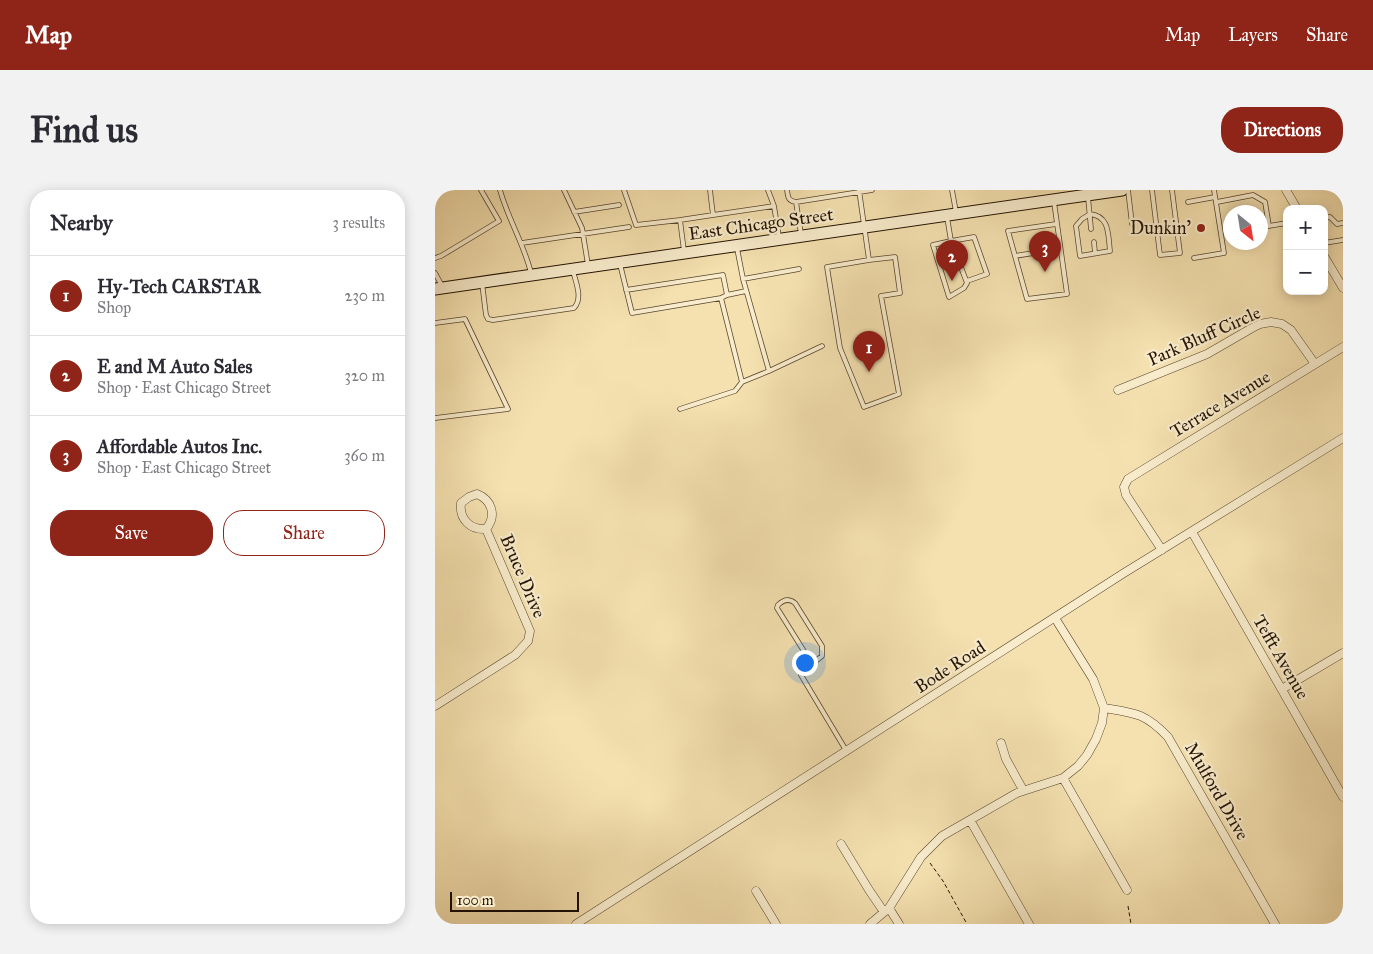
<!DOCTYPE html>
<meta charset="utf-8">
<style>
body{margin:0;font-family:"IM FELL Great Primer",serif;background:#f2f2f3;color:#2b2b33}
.controls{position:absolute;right:15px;top:15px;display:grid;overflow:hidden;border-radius:10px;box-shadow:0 2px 12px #0003}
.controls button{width:45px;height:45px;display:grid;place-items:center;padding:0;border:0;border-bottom:1px solid #e1e1e2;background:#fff;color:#2b2b33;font:25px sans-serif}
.compass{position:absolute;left:788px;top:15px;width:45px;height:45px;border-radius:50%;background:#fff;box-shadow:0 2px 12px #0003;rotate:150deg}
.scale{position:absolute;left:15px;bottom:12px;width:129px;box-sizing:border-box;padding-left:5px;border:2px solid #241303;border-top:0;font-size:14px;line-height:18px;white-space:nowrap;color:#241303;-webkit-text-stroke:4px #f8eccc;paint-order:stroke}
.you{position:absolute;left:369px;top:472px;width:18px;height:18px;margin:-12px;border:4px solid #fff;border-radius:50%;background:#1a73e8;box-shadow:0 0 0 8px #1a73e833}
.badge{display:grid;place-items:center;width:32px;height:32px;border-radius:50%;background:#8f2418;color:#fff;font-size:16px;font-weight:700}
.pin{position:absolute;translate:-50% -41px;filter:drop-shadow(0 1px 2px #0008)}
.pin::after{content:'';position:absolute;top:26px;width:18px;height:15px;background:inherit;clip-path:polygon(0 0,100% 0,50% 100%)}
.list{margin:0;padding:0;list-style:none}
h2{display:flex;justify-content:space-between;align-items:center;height:65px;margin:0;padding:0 20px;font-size:21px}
h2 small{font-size:16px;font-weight:400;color:#7c7c81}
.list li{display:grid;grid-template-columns:32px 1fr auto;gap:15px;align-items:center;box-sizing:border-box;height:80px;padding:0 20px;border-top:1px solid #e1e1e2}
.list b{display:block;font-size:19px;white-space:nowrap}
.list p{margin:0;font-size:16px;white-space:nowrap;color:#7c7c81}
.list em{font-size:16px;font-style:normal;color:#7c7c81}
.actions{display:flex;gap:10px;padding:15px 20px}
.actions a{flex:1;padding:11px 0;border:1px solid #8f2418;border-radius:20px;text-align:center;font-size:18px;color:#8f2418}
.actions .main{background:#8f2418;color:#fff}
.map{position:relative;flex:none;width:908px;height:734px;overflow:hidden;border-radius:20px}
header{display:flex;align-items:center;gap:30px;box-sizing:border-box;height:70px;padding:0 25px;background:#8f2418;color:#fff}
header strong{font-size:24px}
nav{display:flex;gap:28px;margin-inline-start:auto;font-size:18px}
.intro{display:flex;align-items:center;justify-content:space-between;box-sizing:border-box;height:120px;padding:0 30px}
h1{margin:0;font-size:35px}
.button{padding:12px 22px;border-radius:20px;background:#8f2418;color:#fff;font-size:18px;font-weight:700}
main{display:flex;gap:30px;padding:0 30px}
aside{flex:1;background:#fff;border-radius:20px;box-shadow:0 2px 12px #0003}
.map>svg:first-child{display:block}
</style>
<header>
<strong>Map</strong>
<nav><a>Map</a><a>Layers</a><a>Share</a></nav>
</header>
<div class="intro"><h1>Find us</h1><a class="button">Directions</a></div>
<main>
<aside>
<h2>Nearby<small>3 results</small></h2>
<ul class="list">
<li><span class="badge">1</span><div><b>Hy-Tech CARSTAR</b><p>Shop</p></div><em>230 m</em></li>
<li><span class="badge">2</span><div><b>E and M Auto Sales</b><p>Shop · East Chicago Street</p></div><em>320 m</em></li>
<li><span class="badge">3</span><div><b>Affordable Autos Inc.</b><p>Shop · East Chicago Street</p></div><em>360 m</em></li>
</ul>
<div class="actions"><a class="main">Save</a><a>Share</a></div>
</aside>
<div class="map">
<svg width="908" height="734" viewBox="0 0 908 734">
<rect width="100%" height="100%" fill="#f5e1b0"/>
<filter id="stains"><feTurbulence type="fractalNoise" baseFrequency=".004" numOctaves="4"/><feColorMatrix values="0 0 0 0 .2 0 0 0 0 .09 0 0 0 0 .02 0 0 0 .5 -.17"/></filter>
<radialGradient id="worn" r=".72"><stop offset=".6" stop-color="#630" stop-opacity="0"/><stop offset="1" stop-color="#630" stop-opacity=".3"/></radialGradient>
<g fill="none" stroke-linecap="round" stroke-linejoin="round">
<defs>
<path id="lane" d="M65,0C73,29 89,54 96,83
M129,0L147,38L153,75
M189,0L201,35L245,30L249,61
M333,0L339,16
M352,0C353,7 353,11 361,12
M424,0L434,70L392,77L405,158L429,217L464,204L446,106L465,103L460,67L434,70
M517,0L521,22
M693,0L697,34
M717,0L725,65L745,63L737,0
M653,7L656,39
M619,12L632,104L592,109L573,41L621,34
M753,12L780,7
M782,12L818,5L830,12L834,36L852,33
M139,22L184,15
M655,24C675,26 673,45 675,61L645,66L641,36L647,29Z
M278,25L339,16L344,47
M512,27L516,51L498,55L514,107L529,98L532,93L516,51L539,47L552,84L532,91
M889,28L895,27L902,34L908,33
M245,30L278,25L275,0
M366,44L361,12L437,0
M659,52L660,63
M87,53L194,37
M889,53L908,50
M580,66L624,59
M0,68L6,66L64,31L46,0
M759,68L789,63L779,0
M185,74L197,123L286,108L292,105L288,85L191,100
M0,83L7,96
M308,89L364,79
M47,93L51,125L53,129L58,130L139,118C148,108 141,93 138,81
M292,105L311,101
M286,108L307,192L334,181L308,89L302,58
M0,133L30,129L73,219L0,228
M334,181L387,156
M245,219L300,201L307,192
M377,474L387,466V456L360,413C354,408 348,410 343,415L342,418L377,474L366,485L412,562"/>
<path id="street" d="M851,0L862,19
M889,66L908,98
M683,200L772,164L817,138L825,134L836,132L847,134L856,140L880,174
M42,304C57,310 62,326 51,339C35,340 24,329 26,313L34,307Z
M757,342L908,607
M727,360L691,305L689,297L693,289L908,157
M847,499L908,463
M0,516L80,465L93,451L95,441L51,339
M669,518C700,523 710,523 733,547L840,734
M566,553L571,569L588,600
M628,588L692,700
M535,630L594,734
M406,654L434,700L449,722
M321,701L341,734
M454,718L464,734
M141,734L689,383L908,248
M435,734L454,718L486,667L507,646L582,603L628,588L643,576L652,565L661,549L667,533L669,518L658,489L620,428"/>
<path id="secondary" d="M0,99L687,0"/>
</defs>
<use href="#lane" stroke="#58462e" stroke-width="5.5"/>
<use href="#street" stroke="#58462e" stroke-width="9"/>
<use href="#secondary" stroke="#241303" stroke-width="13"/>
<path stroke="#241303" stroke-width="1" stroke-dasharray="4 2.5" stroke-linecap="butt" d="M495,673L508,691L532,734
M693,716L696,734"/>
<use href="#lane" stroke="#f8eccc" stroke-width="4"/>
<use href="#street" stroke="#f8eccc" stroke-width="8"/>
<use href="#secondary" stroke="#f8eccc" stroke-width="11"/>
</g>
<circle fill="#8f2418" stroke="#f8eccc" stroke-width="2" cx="766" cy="38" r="5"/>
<g text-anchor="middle" stroke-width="4.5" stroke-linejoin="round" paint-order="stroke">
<g font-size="18" fill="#241303" stroke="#f8eccc">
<text transform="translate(326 34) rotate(-8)" y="6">East Chicago Street</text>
<text transform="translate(769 146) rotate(-24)" y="6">Park Bluff Circle</text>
<text transform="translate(785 214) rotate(-31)" y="6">Terrace Avenue</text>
<text transform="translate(88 386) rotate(67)" y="6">Bruce Drive</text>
<text transform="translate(846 467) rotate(60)" y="6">Tefft Avenue</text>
<text transform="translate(515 477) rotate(-33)" y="6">Bode Road</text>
<text transform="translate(782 601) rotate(60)" y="6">Mulford Drive</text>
</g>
<g font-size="18" fill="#241303" stroke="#f8eccc" text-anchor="end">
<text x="756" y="44">Dunkin'</text>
</g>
</g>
<rect width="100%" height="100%" filter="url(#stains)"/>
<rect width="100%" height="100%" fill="url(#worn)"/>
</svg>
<div class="controls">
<button>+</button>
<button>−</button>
</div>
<svg class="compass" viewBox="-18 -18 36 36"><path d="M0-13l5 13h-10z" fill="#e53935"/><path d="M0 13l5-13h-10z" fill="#7c7c81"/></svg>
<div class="scale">100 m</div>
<div class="you"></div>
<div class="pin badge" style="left:434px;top:182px">1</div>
<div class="pin badge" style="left:517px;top:91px">2</div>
<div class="pin badge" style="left:610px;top:82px">3</div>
</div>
</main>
